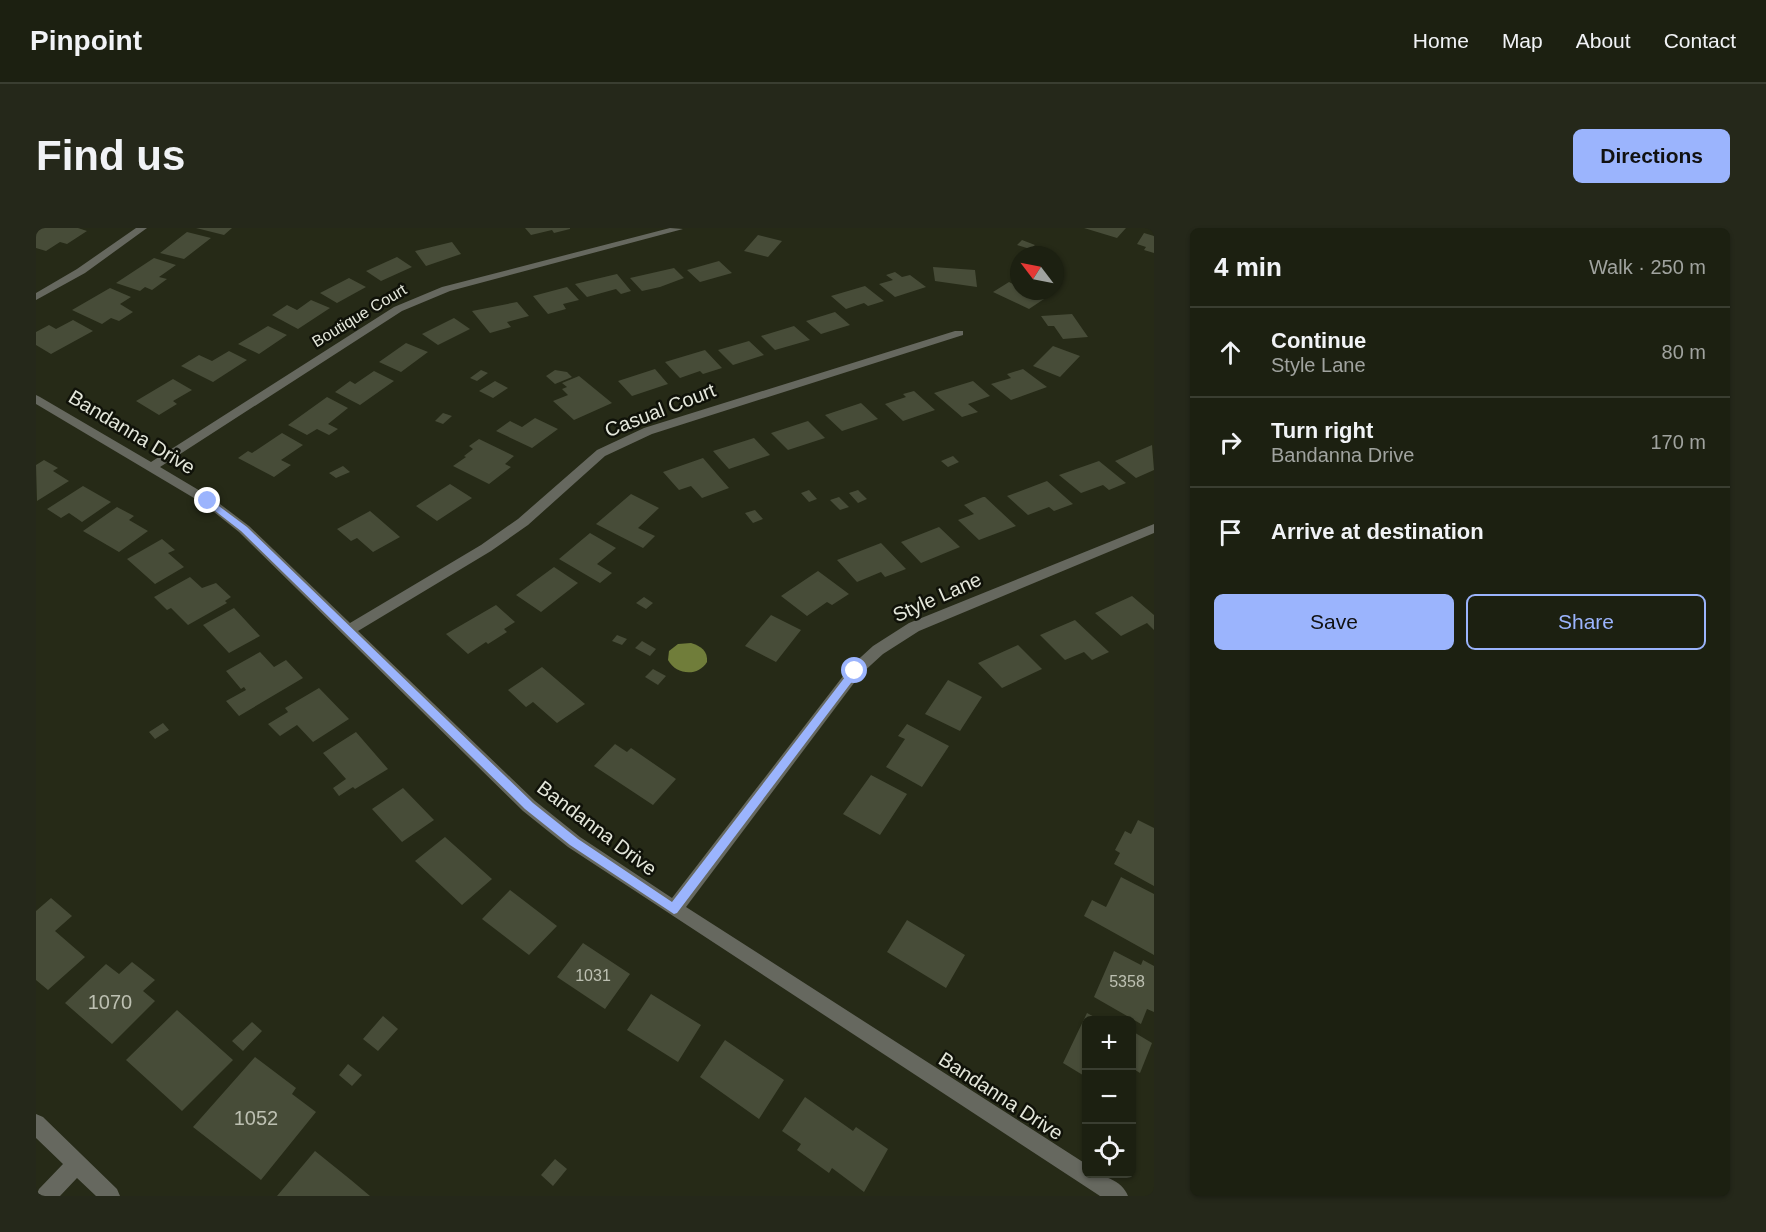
<!DOCTYPE html>
<meta charset="utf-8">
<style>
body{margin:0;font-family:Arial,sans-serif;background:#25281a;color:#f1f3f6}
.controls{position:absolute;right:18px;bottom:18px;display:grid;overflow:hidden;border-radius:9px;box-shadow:0 2px 4px #0004}
.controls button{width:54px;height:54px;display:grid;place-items:center;padding:0;border:0;border-bottom:2px solid #3a3e31;background:#1c2011;color:#f1f3f6;font:30px sans-serif}
.compass{position:absolute;left:974px;top:18px;width:54px;height:54px;border-radius:50%;background:#1c2011;box-shadow:0 2px 4px #0004;rotate:302deg}
.stop{position:absolute;width:18px;height:18px;margin:-14px;border:4px solid #9bb4fd;border-radius:50%;background:#fff}
.stop.end{background:#9bb4fd;border-color:#fff;box-shadow:0 2px 6px #0008}
.list{margin:0;padding:0;list-style:none}
h2{display:flex;justify-content:space-between;align-items:center;height:78px;margin:0;padding:0 24px;font-size:26px}
h2 small{font-size:20px;font-weight:400;color:#a0a39f}
.list li{display:grid;grid-template-columns:39px 1fr auto;gap:18px;align-items:center;box-sizing:border-box;height:90px;padding:0 24px;border-top:2px solid #3a3e31}
.list b{display:block;font-size:22px;white-space:nowrap}
.list p{margin:0;font-size:20px;white-space:nowrap;color:#a0a39f}
.list em{font-size:20px;font-style:normal;color:#a0a39f}
.actions{display:flex;gap:12px;padding:18px 24px}
.actions a{flex:1;padding:14px 0;border:2px solid #9bb4fd;border-radius:9px;text-align:center;font-size:21px;color:#9bb4fd}
.actions .main{background:#9bb4fd;color:#111}
.icon{flex:none;width:33px;height:33px;fill:none;stroke:currentColor;stroke-width:2;stroke-linecap:round;stroke-linejoin:round}
.map{position:relative;flex:none;width:1118px;height:968px;overflow:hidden;border-radius:9px}
header{display:flex;align-items:center;gap:36px;box-sizing:border-box;height:84px;padding:0 30px;background:#1c2011;border-bottom:2px solid #3a3e31}
header strong{font-size:28px}
nav{display:flex;gap:33px;margin-inline-start:auto;font-size:21px}
.intro{display:flex;align-items:center;justify-content:space-between;box-sizing:border-box;height:144px;padding:0 36px}
h1{margin:0;font-size:42px}
.button{padding:15px 27px;border-radius:9px;background:#9bb4fd;color:#111;font-size:21px;font-weight:700}
main{display:flex;gap:36px;padding:0 36px}
aside{flex:1;background:#1c2011;border-radius:9px;box-shadow:0 2px 4px #0004}
.map>svg:first-child{display:block}
</style>
<header>
<strong>Pinpoint</strong>
<nav><a>Home</a><a>Map</a><a>About</a><a>Contact</a></nav>
</header>
<div class="intro"><h1>Find us</h1><a class="button">Directions</a></div>
<main>
<div class="map">
<svg width="1118" height="968" viewBox="0 0 1118 968">
<rect width="100%" height="100%" fill="#262a17"/>
<path fill="#707d3a" d="M655,415C665,418 672,423 671,434C662,449 640,447 632,432L633,423L642,416Z"/>
<path fill="#474c38" d="M6,0H42L51,3L31,16L24,14L10,23L0,20V4Z
M160,0H196L188,7Z
M489,0H534V1L518,5L516,2L495,7Z
M1048,0H1090L1081,10Z
M151,4L175,10L148,31L124,25Z
M1108,5L1118,8V25L1108,22L1110,19L1101,16Z
M722,7L746,13L732,29L708,23Z
M986,12L999,17L994,21L981,17Z
M416,14L425,26L390,38L379,23Z
M361,29L376,39L345,53L330,43Z
M118,30L140,37L123,49L131,51L116,62L109,59L104,63L80,55Z
M683,33L696,45L664,54L651,42Z
M897,39L939,42L941,59L899,53Z
M638,40L648,50L624,59L606,63L594,50Z
M859,44L866,49L874,47L890,59L859,69L843,56L857,52L850,47Z
M581,46L595,63L585,66L580,61L551,69L539,56Z
M313,50L330,59L301,75L284,65Z
M973,54L983,59V63H991L1008,71L993,81L957,64Z
M829,58L848,73L832,78L828,75L810,81L795,68Z
M531,59L543,72L527,76L530,81L512,86L497,68Z
M74,60L95,69L84,76L97,84L83,93L75,90L66,96L36,82Z
M275,72L294,80L262,101L236,87L251,77L261,82Z
M481,74L493,88L471,94L475,99L454,105L436,83Z
M799,84L814,97L785,106L770,93Z
M1036,86L1052,109L1027,111L1018,98H1012L1005,88Z
M418,90L434,101L402,117L386,106Z
M37,92L57,103L15,126L0,117V104L13,97L20,101Z
M232,98L251,107L223,126L202,116Z
M758,98L774,112L739,122L725,108Z
M713,113L728,127L697,137L682,122Z
M370,115L392,124L365,144L343,134Z
M1017,118L1044,128L1024,149L997,138Z
M669,122L686,140L667,146L664,143L644,150L629,134Z
M193,123L211,132L177,154L145,138L163,127L176,133Z
M619,141L632,156L596,168L582,153Z
M987,141L1011,159L975,172L955,156L975,150L971,146Z
M445,142L452,145L441,153L434,150Z
M519,142L531,144L536,149L519,156L510,148Z
M338,143L358,153L324,177L299,164L314,153L319,156Z
M543,148L576,175L538,192L517,173L532,167L526,161L531,159L526,155Z
M137,151L156,162L137,173L141,176L123,187L100,173Z
M459,153L472,160L457,170L443,163Z
M937,153L954,168L932,176L942,184L926,189L898,165Z
M878,163L899,182L867,193L849,176L870,169L867,166Z
M291,169L312,180L292,196L302,201L293,207L281,201L271,207L252,197Z
M825,175L842,191L806,203L789,187Z
M407,185L416,188L407,196L399,193Z
M499,190L522,201L496,220L460,203L474,193L486,199Z
M772,193L789,210L752,222L735,205Z
M246,205L267,217L245,232L255,237L238,249L202,230L212,223L216,225Z
M718,210L734,227L693,241L677,223Z
M443,211L478,228L469,236L475,239L453,256L417,238L430,229L428,228L437,221L433,218Z
M1116,217L1118,242L1100,250L1079,233Z
M917,228L923,234L912,239L905,233Z
M667,230L693,260L666,270L655,258L643,262L627,244Z
M8,232L22,240L17,243L33,253L1,273L0,237Z
M1063,233L1090,255L1073,262L1067,257L1045,265L1023,247Z
M307,238L314,244L300,250L293,245Z
M1011,253L1037,276L1018,283L1013,279L992,287L971,268Z
M414,256L436,270L401,293L380,278Z
M47,258L75,274L46,294L33,285L25,290L11,281Z
M773,262L781,271L773,274L765,265Z
M822,262L831,271L822,275L813,265Z
M595,266L623,280L602,300L619,308L607,320L560,296Z
M803,269L813,279L804,282L794,272Z
M947,269H949L980,298L943,312L922,292L938,286L928,277Z
M81,279L98,288L93,292L112,303L83,324L47,303Z
M719,282L727,291L717,295L709,285Z
M334,283L364,309L337,324L321,310L315,313L301,301Z
M903,299L924,319L885,335L865,314Z
M554,305L580,320L561,336L576,345L564,355L523,331Z
M126,311L139,322L132,325L148,339L119,356L91,331Z
M845,315L870,341L849,349L845,344L821,354L801,332Z
M518,339L542,355L505,384L480,367Z
M782,343L813,366L796,377L791,374L771,388L745,368Z
M154,349L166,360L180,355L195,369L189,373L191,375L152,397L135,380L131,382L118,369Z
M1096,368L1118,387V402L1111,395L1085,408L1059,385Z
M608,369L617,375L610,381L600,375Z
M460,377L479,394L468,401L471,404L452,416L450,414L432,426L410,406Z
M198,380L224,408L193,425L167,397Z
M735,387L765,402L740,434L709,418Z
M1039,392L1073,424L1056,432L1048,424L1029,432L1004,407Z
M581,407L591,411L586,417L576,413Z
M606,413L620,421L614,428L599,420Z
M982,417L1006,441L966,460L942,435Z
M224,424L238,439L250,432L267,450L203,488L190,473L210,462L208,459L205,461L190,443Z
M506,439L549,476L521,495L497,474L490,479L472,462Z
M617,441L630,448L622,457L609,449Z
M912,452L946,469L924,503L889,486Z
M283,460L313,491L277,514L261,497L244,508L232,496L252,484L249,480Z
M127,495L133,502L119,511L113,504Z
M871,496L913,518L886,559L850,539L869,511L862,508Z
M320,504L352,541L319,561L317,559L303,568L297,560L310,551L287,525Z
M579,516L591,524L595,520L640,551L617,577L558,538Z
M835,547L871,566L844,607L807,586Z
M367,560L398,592L366,614L336,581Z
M1102,592L1118,600V658L1078,636L1084,625L1079,622L1089,603L1095,606Z
M409,609L456,651L426,677L379,633Z
M1085,649L1118,666V727L1048,688L1056,672L1070,679Z
M474,662L521,698L493,727L446,691Z
M15,670L36,688L19,703L49,729L12,762L0,752V683Z
M871,692L929,727L910,760L851,724Z
M547,715L594,746L569,781L521,749Z
M1078,723L1105,737L1107,732L1118,738V784L1111,781L1105,796L1058,769Z
M96,734L119,752L107,763L119,773L76,816L29,775L70,736L83,746Z
M615,766L665,797L642,834L591,802Z
M141,782L197,832L146,883L90,832Z
M1051,785L1064,792H1050V849L1027,835Z
M347,788L362,801L342,823L327,811Z
M216,794L226,803L207,823L196,813Z
M1096,803L1116,815L1104,845L1096,840Z
M689,812L748,852L723,891L664,849Z
M219,829L260,860L256,866L280,884L225,952L157,899Z
M312,836L326,847L316,858L303,847Z
M769,869L817,903L820,899L852,921L828,964L796,940L793,945L761,922L765,916L746,903Z
M279,923L315,952L334,968H241Z
M519,931L531,941L517,958L505,947Z"/>
<g fill="none" stroke-linecap="round" stroke-linejoin="round">
<path fill="#66685f" fill-rule="evenodd" d="M100,0H111L49,45L0,72V65L41,41Z
M634,0L647,1L414,63L366,83L124,239L176,270L213,298L314,395L445,317L482,291L561,222L608,200L919,103H927V107L616,206L569,228L492,297L455,323L322,403L499,573L544,609L636,670L814,439L837,418L873,395L1118,296V305L883,403L847,426L824,447L650,679L1050,936V946C1066,946 1086,952 1092,968H1064L532,619L487,583L203,304L168,276L0,176V167L4,169L115,234L358,79L406,59Z
M0,886L7,889L81,961L84,968H60L41,950L24,968H0L3,961L27,936L0,910Z"/>
</g>
<path fill="#9bb4fd" d="M172,270L211,299L497,575L542,611L636,674L816,440H822L824,443L641,685L638,686L534,617L489,581L205,303L169,275L168,273Z"/>
<g text-anchor="middle" stroke-width="5" stroke-linejoin="round" paint-order="stroke">
<g font-size="16" fill="#e4e7db" stroke="#101209">
<text transform="translate(323 87) rotate(-31)" y="6">Boutique Court</text>
</g>
<g font-size="16" fill="#bdc0b2">
<text x="557" y="753">1031</text>
<text x="1091" y="759">5358</text>
</g>
<g font-size="20" fill="#e4e7db" stroke="#101209">
<text transform="translate(624 182) rotate(-21)" y="7">Casual Court</text>
<text transform="translate(96 204) rotate(31)" y="7">Bandanna Drive</text>
<text transform="translate(901 369) rotate(-24)" y="7">Style Lane</text>
<text transform="translate(561 600) rotate(37)" y="7">Bandanna Drive</text>
<text transform="translate(965 868) rotate(33)" y="7">Bandanna Drive</text>
</g>
<g font-size="20" fill="#bdc0b2">
<text x="74" y="781">1070</text>
<text x="220" y="897">1052</text>
</g>
</g>
</svg>
<div class="controls">
<button>+</button>
<button>−</button>
<button><svg class="icon" aria-label="locate" viewBox="0 0 24 24"><circle cx="12" cy="12" r="6"/><path d="M12 2v4M12 18v4M2 12h4M18 12h4"/></svg></button>
</div>
<svg class="compass" viewBox="-18 -18 36 36"><path d="M0-13l5 13h-10z" fill="#e53935"/><path d="M0 13l5-13h-10z" fill="#a0a39f"/></svg>
<div class="stop" style="left:819px;top:443px"></div>
<div class="stop end" style="left:172px;top:273px"></div>
</div>
<aside>
<h2>4 min<small>Walk · 250 m</small></h2>
<ul class="list">
<li><svg class="icon" aria-label="ahead" viewBox="0 0 24 24"><path d="M12 20V5M6 11l6-6 6 6"/></svg><div><b>Continue</b><p>Style Lane</p></div><em>80 m</em></li>
<li><svg class="icon" aria-label="right" viewBox="0 0 24 24"><path d="M7 20v-9h11M14 6l5 5-5 5"/></svg><div><b>Turn right</b><p>Bandanna Drive</p></div><em>170 m</em></li>
<li><svg class="icon" aria-label="arrive" viewBox="0 0 24 24"><path d="M6 21V4h12l-3 4 3 4H6"/></svg><div><b>Arrive at destination</b></div></li>
</ul>
<div class="actions"><a class="main">Save</a><a>Share</a></div>
</aside>
</main>
